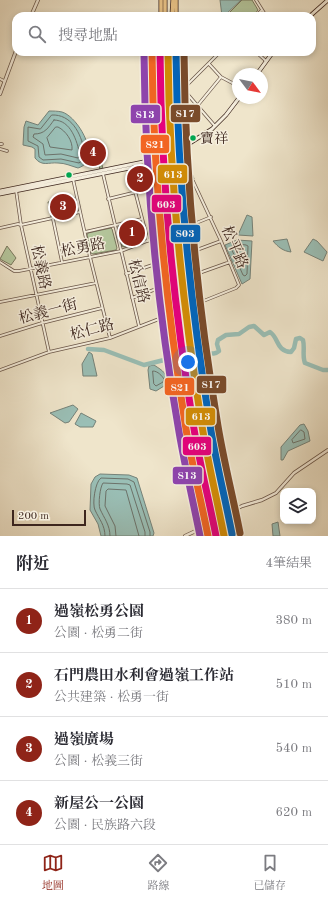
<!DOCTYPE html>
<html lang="zh-TW">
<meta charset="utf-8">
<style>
body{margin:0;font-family:"Old Standard TT","Noto Serif TC",serif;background:#f2f2f3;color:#2b2b33}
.controls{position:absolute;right:12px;bottom:12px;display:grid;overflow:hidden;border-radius:8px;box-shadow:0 2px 6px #0003}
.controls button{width:36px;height:36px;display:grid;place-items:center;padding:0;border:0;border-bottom:1px solid #e1e1e2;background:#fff;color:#2b2b33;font:20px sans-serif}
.compass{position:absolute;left:232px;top:68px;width:36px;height:36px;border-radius:50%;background:#fff;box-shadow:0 2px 6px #0003;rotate:122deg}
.scale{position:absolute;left:12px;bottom:10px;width:74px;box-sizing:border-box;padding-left:4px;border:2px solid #3d261e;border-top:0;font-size:11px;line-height:14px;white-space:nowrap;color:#3d261e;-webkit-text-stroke:3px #f5eedd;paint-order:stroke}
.you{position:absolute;left:188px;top:362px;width:14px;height:14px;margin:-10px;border:3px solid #fff;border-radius:50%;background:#1a73e8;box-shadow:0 0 0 6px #1a73e833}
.badge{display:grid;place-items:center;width:26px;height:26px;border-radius:50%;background:#8f2418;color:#fff;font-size:13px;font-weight:700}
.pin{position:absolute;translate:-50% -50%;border:2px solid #fff;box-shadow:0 1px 4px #0006}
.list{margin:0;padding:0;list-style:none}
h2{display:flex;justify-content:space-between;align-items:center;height:52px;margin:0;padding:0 16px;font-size:17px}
h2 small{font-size:13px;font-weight:400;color:#7c7c81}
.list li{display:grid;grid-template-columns:26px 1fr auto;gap:12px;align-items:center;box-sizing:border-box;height:64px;padding:0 16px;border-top:1px solid #e1e1e2}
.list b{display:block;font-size:15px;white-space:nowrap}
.list p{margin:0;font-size:13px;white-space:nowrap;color:#7c7c81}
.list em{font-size:13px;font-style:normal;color:#7c7c81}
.icon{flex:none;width:22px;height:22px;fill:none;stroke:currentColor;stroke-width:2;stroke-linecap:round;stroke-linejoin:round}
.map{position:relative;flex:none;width:328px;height:536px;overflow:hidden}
.search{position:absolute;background:#fff;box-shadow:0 2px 6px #0003;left:12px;right:12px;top:12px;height:44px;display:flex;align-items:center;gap:10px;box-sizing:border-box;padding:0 14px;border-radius:12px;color:#7c7c81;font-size:15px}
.sheet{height:308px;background:#fff}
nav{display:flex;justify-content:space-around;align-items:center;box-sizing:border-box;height:56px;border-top:1px solid #e1e1e2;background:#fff;font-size:11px;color:#7c7c81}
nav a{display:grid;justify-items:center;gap:2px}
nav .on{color:#8f2418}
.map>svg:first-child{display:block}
</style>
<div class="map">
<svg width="328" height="536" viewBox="0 0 328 536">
<rect width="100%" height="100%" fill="#efe5cb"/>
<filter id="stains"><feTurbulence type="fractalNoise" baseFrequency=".005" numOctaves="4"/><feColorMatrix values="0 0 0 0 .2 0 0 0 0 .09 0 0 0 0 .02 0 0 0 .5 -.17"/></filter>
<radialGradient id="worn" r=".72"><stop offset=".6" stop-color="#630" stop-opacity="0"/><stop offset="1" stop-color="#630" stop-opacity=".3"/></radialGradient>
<path fill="#b4c69c" stroke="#78765d" d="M242,0H252L258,10L253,16H226Z
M87,140H90C96,152 100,156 103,169L100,170L98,160L90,155Z
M182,161C185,167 193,172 194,179L182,175Z
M74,197L77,211L51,217L48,202Z
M140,221L141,222L145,238V240L124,247L122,246L118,227L119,226Z
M111,228L112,229L117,248L116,250L93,254L91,253L87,235L88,233Z
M7,246L16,258L11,265L0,259Z"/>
<path fill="#9abfb6" stroke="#758279" d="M220,0H241L224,16H222Z
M49,111C53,111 58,111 62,112C79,117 103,161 78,168C71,166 65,163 58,163C49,162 42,167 35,158V149L32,147L23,145L24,127L26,121L38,125Z
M247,215L252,217L253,236L238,235Z
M287,239L291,252C283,251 278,247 273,241Z
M313,239L317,241L327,252L323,261L304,252Z
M237,240L252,241L250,279L242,284L225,245Z
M89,352L92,354L97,376H83L82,364Z
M154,365C163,371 168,373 167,386H164L156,391L150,389L148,370L149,366Z
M73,405L78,409L69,422L65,423L50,413Z
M81,413L96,421L93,427H80L75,424Z
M304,424L308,431L310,441L288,451L283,460H281V447L300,425Z
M100,474L129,475L137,478L154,533L153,536H101L98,524L90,510L91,484L95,477Z
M278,522L280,536H273L272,524Z"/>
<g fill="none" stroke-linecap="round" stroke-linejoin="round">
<path stroke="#6c726a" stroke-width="1" d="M52,115C71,114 81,133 84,150C85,153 86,156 84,159C83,160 80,162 79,163L61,159L43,160L39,157L38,146L28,141V127L40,129Z
M54,120C71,120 77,141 80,155L78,158L61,154L45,155L43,144L33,137L34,134C45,134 48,128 54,120Z
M56,127H58C66,131 73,141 72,150L50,147L47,138Z
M238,244L246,245L248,246L247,274L245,276L243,275L231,248L232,246Z
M153,371C158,371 162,376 164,379L163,382L156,386L154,384Z
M301,430L304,432L305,439L293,443L292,440Z
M105,536C105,525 99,519 95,510C92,504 95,482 101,478L128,479L134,482L150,532V536
M110,536C110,525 104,518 100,509C98,504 100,487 103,483L127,484L130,485L145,532V536
M116,536L115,526L105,506L106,491L108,489L126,490L139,536"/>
<path stroke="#9abfb6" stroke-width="4.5" d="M88,349L104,350L144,365L168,359L177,351L200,354L204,352C210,352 213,356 219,351L217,344L218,340L226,335L239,334L249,327L254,326L264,335L270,332C279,338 276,351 291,352L294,348L296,339L300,338L303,340C305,348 302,356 305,363L323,370H328"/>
<defs>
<path id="minor" d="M256,0L266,16
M256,16L262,10
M256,52L266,61
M209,64L221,77L238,86
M0,79L4,81
M183,89L215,126
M177,95L220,52
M198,105L221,77
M0,144H2
M0,149L7,151
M129,168L148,241
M103,174L139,326
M73,179L90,257L110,338
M181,181L189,180L193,181L221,241L239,285L236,288L181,310
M16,190L21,225L49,352
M108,199L165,185
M53,219L62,262
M0,228L18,224L21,225L80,212
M184,228L211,217
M85,232L142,219
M186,254L221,241
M0,262L14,271H19L121,251L170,232
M126,274L173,258
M188,277L230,262
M132,298L175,282
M0,302L96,283
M0,336L42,323L102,308
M0,370L49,352L110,338L177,312"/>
<path id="tertiary" d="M31,16L38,0
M0,94L16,51
M185,536L200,529L226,514L242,506L262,500L276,493L294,473L328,450"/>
<path id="secondary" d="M310,16L328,0
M257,74L273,52
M178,138L182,142L190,143
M0,191L168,157L212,129L226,115L239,98
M0,194L160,162L166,159"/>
<path id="primary" d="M161,16V0
M165,16V0
M172,16L173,0
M176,16V0
M162,52L166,184L178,311L199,448L217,536
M165,52C168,136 172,219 181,303C189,381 204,459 220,536
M172,52C173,168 184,284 201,399C208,445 219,490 228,536
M175,52C175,81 177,110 178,140C182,232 191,323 206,414C213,455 222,496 231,536"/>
</defs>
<use href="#minor" stroke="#6a5649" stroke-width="3.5"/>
<use href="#tertiary" stroke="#6a5649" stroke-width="4"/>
<use href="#secondary" stroke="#3d261e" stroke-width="4.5"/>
<use href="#primary" stroke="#3d261e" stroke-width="5"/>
<use href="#minor" stroke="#f5eedd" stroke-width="2"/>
<use href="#tertiary" stroke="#f5eedd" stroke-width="2.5"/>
<use href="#secondary" stroke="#f5eedd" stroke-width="3"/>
<use href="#primary" stroke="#e8c286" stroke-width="3.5"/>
<defs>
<path id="rail-1" d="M168,52C169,178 182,302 202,426C208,463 217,499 224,536"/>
<path id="rail-2" d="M160,52C161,179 173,304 194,429C200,465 209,500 216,536"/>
<path id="rail-3" d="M176,52C177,177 190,301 210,425C216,462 225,498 232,534"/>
<path id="rail-4" d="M152,52C153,179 166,304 186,429C192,465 201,500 208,536"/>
<path id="rail-5" d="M184,52C185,177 197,302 218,426C224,462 233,497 240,533"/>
<path id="rail-6" d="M144,52C145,180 157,306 179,432C185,467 193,501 200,536"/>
</defs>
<use href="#rail-1" stroke="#f5eedd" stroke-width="10"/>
<use href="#rail-2" stroke="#f5eedd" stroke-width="10"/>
<use href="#rail-3" stroke="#f5eedd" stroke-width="10"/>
<use href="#rail-4" stroke="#f5eedd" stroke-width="10"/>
<use href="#rail-5" stroke="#f5eedd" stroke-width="10"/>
<use href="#rail-6" stroke="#f5eedd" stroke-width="10"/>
<use href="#rail-1" stroke="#d28c06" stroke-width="7"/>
<use href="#rail-2" stroke="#e5007d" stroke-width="7"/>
<use href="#rail-3" stroke="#0065bd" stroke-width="7"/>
<use href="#rail-4" stroke="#f26522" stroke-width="7"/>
<use href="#rail-5" stroke="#7a4b2a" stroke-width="7"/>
<use href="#rail-6" stroke="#8e44ad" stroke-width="7"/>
</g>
<g fill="#00a651" stroke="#f5eedd" stroke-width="1.5">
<circle cx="193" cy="138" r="3.5"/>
<circle cx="69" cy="175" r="3.5"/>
</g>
<g text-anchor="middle" stroke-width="3" stroke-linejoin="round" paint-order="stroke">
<g font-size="14" fill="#3d261e" stroke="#f5eedd" text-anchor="start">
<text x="200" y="143">寶祥</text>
</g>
<g font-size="15" fill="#3d261e" stroke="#f5eedd">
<text transform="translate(83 247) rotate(-11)" y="5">松勇路</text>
<text transform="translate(235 247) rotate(67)" y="5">松平路</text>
<text transform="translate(41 267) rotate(78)" y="5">松義路</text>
<text transform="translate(139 281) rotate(76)" y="5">松信路</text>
<text transform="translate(48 311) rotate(-15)" y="5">松義一街</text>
<text transform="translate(92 329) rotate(-15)" y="5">松仁路</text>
</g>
</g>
<g stroke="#f5eedd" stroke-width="1.5">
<rect x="170" y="104" width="31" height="19" rx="4" fill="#7a4b2a"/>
<rect x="130" y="104" width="31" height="20" rx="4" fill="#8e44ad"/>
<rect x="140" y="134" width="30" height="20" rx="4" fill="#f26522"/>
<rect x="157" y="164" width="31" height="20" rx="4" fill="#d28c06"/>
<rect x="151" y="194" width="31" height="19" rx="4" fill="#e5007d"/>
<rect x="170" y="224" width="31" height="19" rx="4" fill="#0065bd"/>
<rect x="196" y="375" width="31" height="19" rx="4" fill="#7a4b2a"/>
<rect x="164" y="377" width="31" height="19" rx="4" fill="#f26522"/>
<rect x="185" y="407" width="31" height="19" rx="4" fill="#d28c06"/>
<rect x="182" y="436" width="30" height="20" rx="4" fill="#e5007d"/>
<rect x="172" y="466" width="31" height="19" rx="4" fill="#8e44ad"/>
</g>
<g font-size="11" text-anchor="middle" font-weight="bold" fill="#fff">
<text x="185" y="117">817</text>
<text x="145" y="118">813</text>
<text x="155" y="148">821</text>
<text x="173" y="178">613</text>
<text x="166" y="208">603</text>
<text x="185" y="237">803</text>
<text x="211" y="388">817</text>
<text x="180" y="391">821</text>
<text x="201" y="420">613</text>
<text x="197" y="450">603</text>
<text x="187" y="479">813</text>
</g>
<rect width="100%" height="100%" filter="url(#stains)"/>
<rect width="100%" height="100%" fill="url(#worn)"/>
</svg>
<div class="controls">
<button><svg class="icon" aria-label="layers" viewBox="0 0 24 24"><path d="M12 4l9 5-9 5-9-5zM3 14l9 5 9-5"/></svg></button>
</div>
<svg class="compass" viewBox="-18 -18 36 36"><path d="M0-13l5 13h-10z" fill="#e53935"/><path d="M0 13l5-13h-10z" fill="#7c7c81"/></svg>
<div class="scale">200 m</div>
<div class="you"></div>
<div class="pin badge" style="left:132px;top:233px">1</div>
<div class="pin badge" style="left:140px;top:179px">2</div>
<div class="pin badge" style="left:63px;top:207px">3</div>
<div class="pin badge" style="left:93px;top:153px">4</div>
<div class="search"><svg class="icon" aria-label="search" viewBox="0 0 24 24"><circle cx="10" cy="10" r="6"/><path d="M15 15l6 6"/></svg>搜尋地點</div>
</div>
<section class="sheet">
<h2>附近<small>4筆結果</small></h2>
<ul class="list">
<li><span class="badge">1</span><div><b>過嶺松勇公園</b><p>公園 · 松勇二街</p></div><em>380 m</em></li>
<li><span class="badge">2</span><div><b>石門農田水利會過嶺工作站</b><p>公共建築 · 松勇一街</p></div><em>510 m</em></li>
<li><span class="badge">3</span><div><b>過嶺廣場</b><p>公園 · 松義三街</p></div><em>540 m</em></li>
<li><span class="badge">4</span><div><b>新屋公一公園</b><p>公園 · 民族路六段</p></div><em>620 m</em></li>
</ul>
</section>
<nav>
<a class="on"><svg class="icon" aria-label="map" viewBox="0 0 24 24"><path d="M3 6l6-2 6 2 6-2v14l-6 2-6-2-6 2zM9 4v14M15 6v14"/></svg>地圖</a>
<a><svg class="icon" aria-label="directions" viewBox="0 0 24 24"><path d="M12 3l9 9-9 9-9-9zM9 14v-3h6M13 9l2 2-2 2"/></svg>路線</a>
<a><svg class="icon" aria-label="saved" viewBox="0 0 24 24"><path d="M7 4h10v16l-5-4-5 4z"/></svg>已儲存</a>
</nav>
